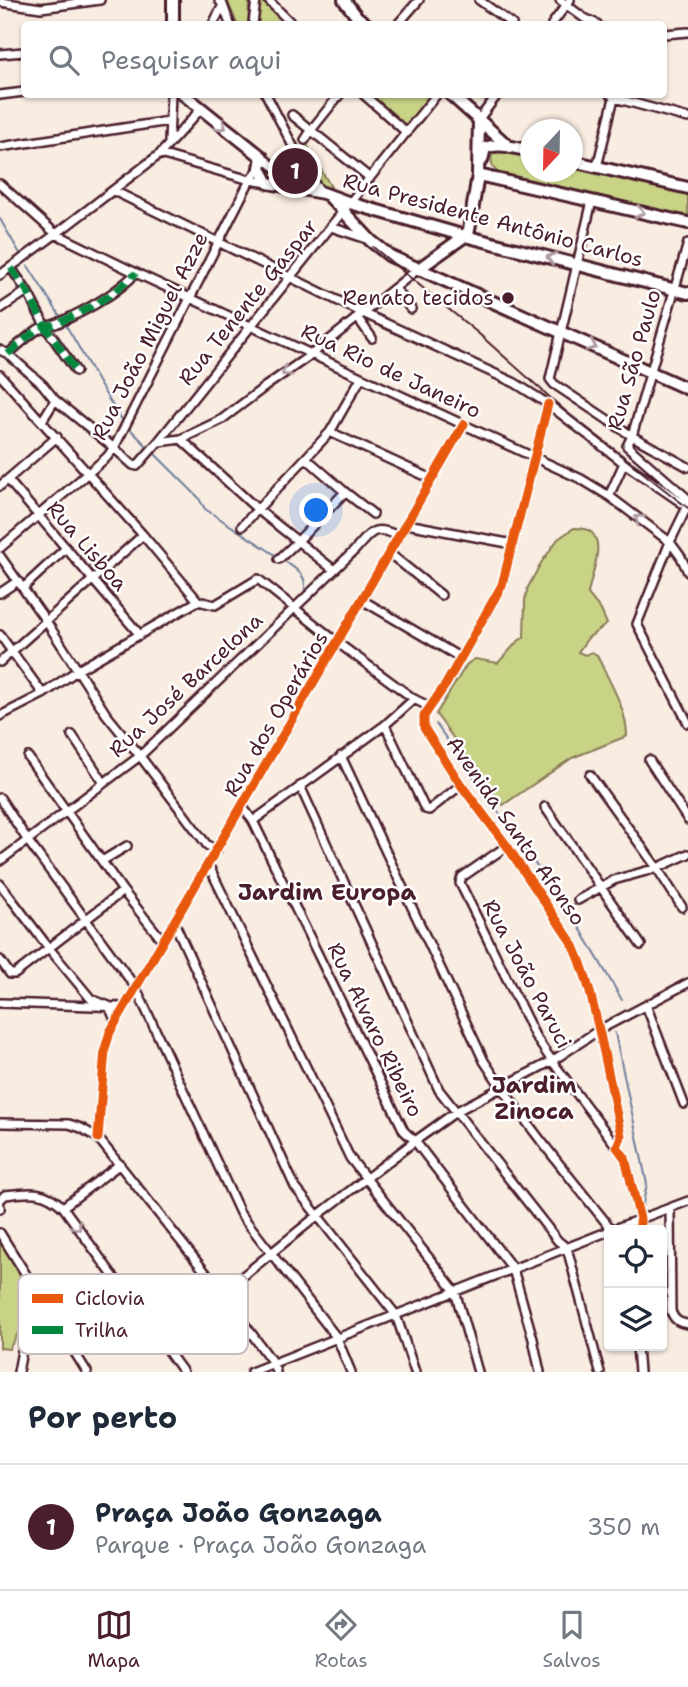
<!DOCTYPE html>
<html lang="pt">
<meta charset="utf-8">
<style>
body{margin:0;font-family:"Shantell Sans",sans-serif;background:#f6f6f7;color:#1f2937}
.controls{position:absolute;right:21px;bottom:21px;display:grid;overflow:hidden;border-radius:7px;box-shadow:0 2px 5px #0004}
.controls button{width:63px;height:63px;display:grid;place-items:center;padding:0;border:0;border-bottom:2px solid #e0e1e3;background:#fff;color:#1f2937;font:35px sans-serif}
.compass{position:absolute;left:520px;top:119px;width:63px;height:63px;border-radius:50%;background:#fff;box-shadow:0 2px 5px #0004;rotate:202deg}
.you{position:absolute;left:317px;top:511px;width:24px;height:24px;margin:-18px;border:5px solid #fff;border-radius:50%;background:#1a73e8;box-shadow:0 0 0 10px #1a73e833}
.badge{display:grid;place-items:center;width:46px;height:46px;border-radius:50%;background:#4a1f2b;color:#fff;font-size:23px;font-weight:700}
.pin{position:absolute;translate:-50% -50%;border:4px solid #fff;box-shadow:0 2px 7px #0006}
.list{margin:0;padding:0;list-style:none}
h2{display:flex;justify-content:space-between;align-items:center;height:91px;margin:0;padding:0 28px;font-size:30px}
h2 small{font-size:23px;font-weight:400;color:#747a83}
.list li{display:grid;grid-template-columns:46px 1fr auto;gap:21px;align-items:center;box-sizing:border-box;height:126px;padding:0 28px;border-top:2px solid #e0e1e3}
.list b{display:block;font-size:26px;white-space:nowrap}
.list p{margin:0;font-size:23px;white-space:nowrap;color:#747a83}
.list em{font-size:23px;font-style:normal;color:#747a83}
.icon{flex:none;width:38px;height:38px;fill:none;stroke:currentColor;stroke-width:2;stroke-linecap:round;stroke-linejoin:round}
.map{position:relative;flex:none;width:688px;height:1372px;overflow:hidden}
.search{position:absolute;background:#fff;box-shadow:0 2px 5px #0004;left:21px;right:21px;top:21px;height:77px;display:flex;align-items:center;gap:18px;box-sizing:border-box;padding:0 24px;border-radius:7px;color:#747a83;font-size:26px}
.sheet{height:217px;background:#fff}
nav{display:flex;justify-content:space-around;align-items:center;box-sizing:border-box;height:98px;border-top:2px solid #e0e1e3;background:#fff;font-size:19px;color:#747a83}
nav a{display:grid;justify-items:center;gap:4px}
nav .on{color:#4a1f2b}
.map>svg:first-child{display:block}
</style>
<div class="map">
<svg width="688" height="1372" viewBox="0 0 688 1372">
<rect width="100%" height="100%" fill="#f9ece1"/>
<filter id="ink" filterUnits="userSpaceOnUse"><feTurbulence type="fractalNoise" baseFrequency=".0143" numOctaves="2"/><feDisplacementMap in="SourceGraphic" scale="14" xChannelSelector="R" yChannelSelector="G"/><feConvolveMatrix kernelMatrix="1 2 1 2 8 2 1 2 1" color-interpolation-filters="sRGB"/></filter>
<g filter="url(#ink)">
<path fill="#c8d386" stroke="#897958" stroke-width="2" d="M227,0H249L248,24H237Z
M257,0H266L285,20L281,24H255Z
M370,95H433L406,127Z
M306,143L332,189L319,186L301,154Z
M495,148L530,154V172H572L573,164L688,192V217L498,173C491,167 489,157 495,148Z
M295,158L309,182L305,186L270,179L267,165L282,177Z
M574,528C579,528 586,528 591,532C606,544 590,578 588,594L601,610L607,624L588,638L578,652L585,655L592,652L597,655C608,680 627,708 627,736L572,758L503,805L496,797L436,714L467,664L475,659L498,663L517,642L524,637L525,600L528,587L541,563L558,539Z
M2,1242L40,1303L31,1311L9,1349L0,1348V1246Z"/>
<g fill="none" stroke-linecap="round" stroke-linejoin="round">
<path stroke="#717f9c" stroke-width="2" d="M0,219L22,257
M28,266L62,319
M65,324C85,356 101,391 123,421
M129,428L150,449
M154,453L198,497L205,509L277,556
M282,559C296,570 309,574 304,594
M436,724L577,923L622,1000
M615,1033L647,1184L641,1213"/>
<defs>
<path id="street" d="M219,0L223,5L230,24
M268,0L292,24
M479,0L512,24
M560,0L584,18L597,24
M0,2L41,8L100,0
M213,24L223,5
M253,24L256,0
M398,24L419,0
M552,24L570,0
M664,34L688,32
M0,54L24,52
M266,94L296,152L316,186L321,191
M363,94L407,133
M610,94L615,98L688,118
M0,95L24,92
M292,115L370,178
M479,119L498,94
M305,140L312,129L340,94
M169,142L171,94
M0,147L169,121
M160,154L250,180L268,183
M262,157L281,172L296,152
M597,167L615,94
M0,184L56,234L136,273L581,479L609,496L670,542L681,557L688,572
M114,191L363,313L515,383L548,404L624,463L688,507
M592,201L550,379L554,384L632,436L688,467
M331,227L370,240
M688,243L632,436L627,446L688,499
M11,268L27,291L45,326L76,371
M0,275L56,234L160,154L200,110
M395,288L411,309
M0,309L27,291
M357,317L372,338
M0,350L8,354L43,385L55,400L114,448L133,465L137,466L158,442L437,94
M8,354C17,346 27,337 37,330C44,326 51,326 58,323C85,311 115,295 136,273
M0,375L143,535L198,601
M548,404L502,585L446,684L424,716V728L461,785L507,846L574,946C584,968 590,990 595,1013C605,1054 613,1095 621,1136L617,1147L625,1158L640,1219V1230
M42,421L55,400
M330,432L432,479
M181,439L257,509L334,570
M159,442L181,439L221,420L266,386L312,354L417,270
M306,458L345,492L373,514
M8,480L140,635
M0,486L57,437
M609,496L624,463
M688,505L670,542L637,624L688,723
M407,524L513,544
M242,526L330,432L361,378
M0,548L107,457L114,448L250,180L260,168
M389,553L441,595
M0,556L46,621L106,714L140,756L207,845L217,850
M279,559L297,542L345,492
M23,588L66,548
M0,593L18,581
M362,600L461,658
M198,601L215,605L258,579L338,643L414,699L430,707
M0,635L43,694
M0,662L143,535
M0,716L43,694L78,670L198,601
M385,725L425,809L429,810L461,785
M72,735L104,783
M341,756L484,1061C523,1121 568,1175 612,1230
M28,757L123,891L163,941
M649,760L688,820
M590,775L657,868L682,907
M300,786L439,1090L558,1241L567,1248L600,1372
M0,798L28,841L136,988L240,1213L337,1338L351,1372
M242,806L253,821L404,1131L415,1141L513,1269L533,1339L540,1372
M545,807L641,945
M253,821L385,725L414,699
M507,846L462,877L460,883L535,1036L552,1061L617,1147
M0,861L140,756L354,551C372,532 372,524 399,536
M102,861L127,846
M208,864L350,1158L455,1291L478,1372
M0,884L48,947L91,999L109,1006L116,1022
M578,900L614,880L657,868L688,854
M174,922L295,1187L396,1315L415,1372
M0,960L10,974H15L123,891
M0,1003L124,1007
M646,1005L684,1104
M0,1123L69,1124L81,1128L98,1138L222,1293L273,1363L276,1372
M98,1138L105,1049L110,1032L464,424
M0,1200L5,1195C30,1192 43,1189 63,1207L183,1372
M0,1206V1209
M63,1207L120,1164
M670,1208L671,1311C674,1320 679,1323 688,1324
M611,1230L688,1201
M0,1233L87,1372
M222,1293L317,1216L415,1141L457,1111L552,1061L599,1030L688,983
M637,1346L639,1372
M18,1372L29,1313L33,1308L44,1304
M251,1372L609,1231"/>
<path id="secondary" d="M344,0L357,17L366,24
M173,24V0
M183,94L262,157L260,168L268,183L323,193L350,203L465,236L688,293
M450,94L508,146
M482,160L485,148C499,142 516,148 530,151
M572,161L688,188
M478,175L688,223
M330,197L371,241L390,256L688,389
M417,270L465,236L469,230L478,175L479,119"/>
</defs>
<use href="#street" stroke="#4a1f2b" stroke-width="12"/>
<use href="#secondary" stroke="#4a1f2b" stroke-width="16"/>
<use href="#street" stroke="#fff" stroke-width="7"/>
<use href="#secondary" stroke="#fff" stroke-width="10"/>
<path stroke="#4a1f2b" stroke-width="2" d="M373,247L479,334L572,417L688,508"/>
<path stroke="#00873e" stroke-width="7" stroke-dasharray="14 7" stroke-linecap="butt" d="M11,268L27,291L45,326L76,371
M8,354C17,346 27,337 37,330C44,326 51,326 58,323C85,311 115,295 136,273"/>
<defs>
<path id="cycleway" d="M548,404L502,585L446,684L424,716V728L461,785L507,846L574,946C584,968 590,990 595,1013C605,1054 613,1095 621,1136L617,1147L625,1158L640,1219V1230
M98,1138L105,1049L110,1032L464,424"/>
</defs>
<use href="#cycleway" stroke="#fff" stroke-width="13"/>
<use href="#cycleway" stroke="#e8590c" stroke-width="9"/>
</g>
<defs><path id="oneway-chevron" d="M-2-3.5L2.5 0L-2 3.5" fill="none" stroke-width="1.6" stroke-linecap="round" stroke-linejoin="round" transform="scale(1.75)"/></defs>
<g stroke="#ae9aa0">
<use href="#oneway-chevron" transform="translate(222 126) rotate(38)"/>
<use href="#oneway-chevron" transform="translate(640 212) rotate(13)"/>
<use href="#oneway-chevron" transform="translate(551 258) rotate(-165)"/>
<use href="#oneway-chevron" transform="translate(592 346) rotate(24)"/>
<use href="#oneway-chevron" transform="translate(286 372) rotate(146)"/>
<use href="#oneway-chevron" transform="translate(639 519) rotate(-143)"/>
<use href="#oneway-chevron" transform="translate(77 1226) rotate(54)"/>
</g>
</g>
<circle fill="#4a1f2b" stroke="#fff" stroke-width="2.5" cx="508" cy="298" r="7"/>
<g text-anchor="middle" stroke-width="5" stroke-linejoin="round" paint-order="stroke">
<g font-size="21" fill="#4a1f2b" stroke="#fff">
<text transform="translate(493 220) rotate(15)" y="7">Rua Presidente Antônio Carlos</text>
<text transform="translate(248 302) rotate(-51)" y="7">Rua Tenente Gaspar</text>
<text transform="translate(150 336) rotate(-63)" y="7">Rua João Miguel Azze</text>
<text transform="translate(634 360) rotate(-74)" y="7">Rua São Paulo</text>
<text transform="translate(391 371) rotate(25)" y="7">Rua Rio de Janeiro</text>
<text transform="translate(87 546) rotate(49)" y="7">Rua Lisboa</text>
<text transform="translate(186 685) rotate(-43)" y="7">Rua José Barcelona</text>
<text transform="translate(276 714) rotate(-60)" y="7">Rua dos Operários</text>
<text transform="translate(516 831) rotate(55)" y="7">Avenida Santo Afonso</text>
<text transform="translate(527 974) rotate(62)" y="7">Rua João Paruci</text>
<text transform="translate(375 1030) rotate(64)" y="7">Rua Alvaro Ribeiro</text>
</g>
<g font-size="21" fill="#4a1f2b" stroke="#fff" text-anchor="end">
<text x="494" y="305">Renato tecidos</text>
</g>
<g font-size="23" font-weight="bold" fill="#4a1f2b" stroke="#fff">
<text x="327" y="900">Jardim Europa</text>
<text x="534" y="1093">Jardim<tspan x="534" dy="26">Zinoca</tspan></text>
</g>
</g>
<rect x="18" y="1274" width="230" height="80" rx="10" fill="#fff" stroke="#c9bcbf" stroke-width="2"/>
<rect x="32" y="1294" width="31" height="9" fill="#e8590c"/>
<rect x="32" y="1326" width="31" height="8" fill="#00873e"/>
<g font-size="19" fill="#4a1f2b">
<text x="75" y="1305">Ciclovia</text>
<text x="75" y="1337">Trilha</text>
</g>
</svg>
<div class="controls">
<button><svg class="icon" aria-label="locate" viewBox="0 0 24 24"><circle cx="12" cy="12" r="6"/><path d="M12 2v4M12 18v4M2 12h4M18 12h4"/></svg></button>
<button><svg class="icon" aria-label="layers" viewBox="0 0 24 24"><path d="M12 4l9 5-9 5-9-5zM3 14l9 5 9-5"/></svg></button>
</div>
<svg class="compass" viewBox="-18 -18 36 36"><path d="M0-13l5 13h-10z" fill="#e53935"/><path d="M0 13l5-13h-10z" fill="#747a83"/></svg>
<div class="you"></div>
<div class="pin badge" style="left:295px;top:171px">1</div>
<div class="search"><svg class="icon" aria-label="search" viewBox="0 0 24 24"><circle cx="10" cy="10" r="6"/><path d="M15 15l6 6"/></svg>Pesquisar aqui</div>
</div>
<section class="sheet">
<h2>Por perto<small></small></h2>
<ul class="list">
<li><span class="badge">1</span><div><b>Praça João Gonzaga</b><p>Parque · Praça João Gonzaga</p></div><em>350 m</em></li>
</ul>
</section>
<nav>
<a class="on"><svg class="icon" aria-label="map" viewBox="0 0 24 24"><path d="M3 6l6-2 6 2 6-2v14l-6 2-6-2-6 2zM9 4v14M15 6v14"/></svg>Mapa</a>
<a><svg class="icon" aria-label="directions" viewBox="0 0 24 24"><path d="M12 3l9 9-9 9-9-9zM9 14v-3h6M13 9l2 2-2 2"/></svg>Rotas</a>
<a><svg class="icon" aria-label="saved" viewBox="0 0 24 24"><path d="M7 4h10v16l-5-4-5 4z"/></svg>Salvos</a>
</nav>
